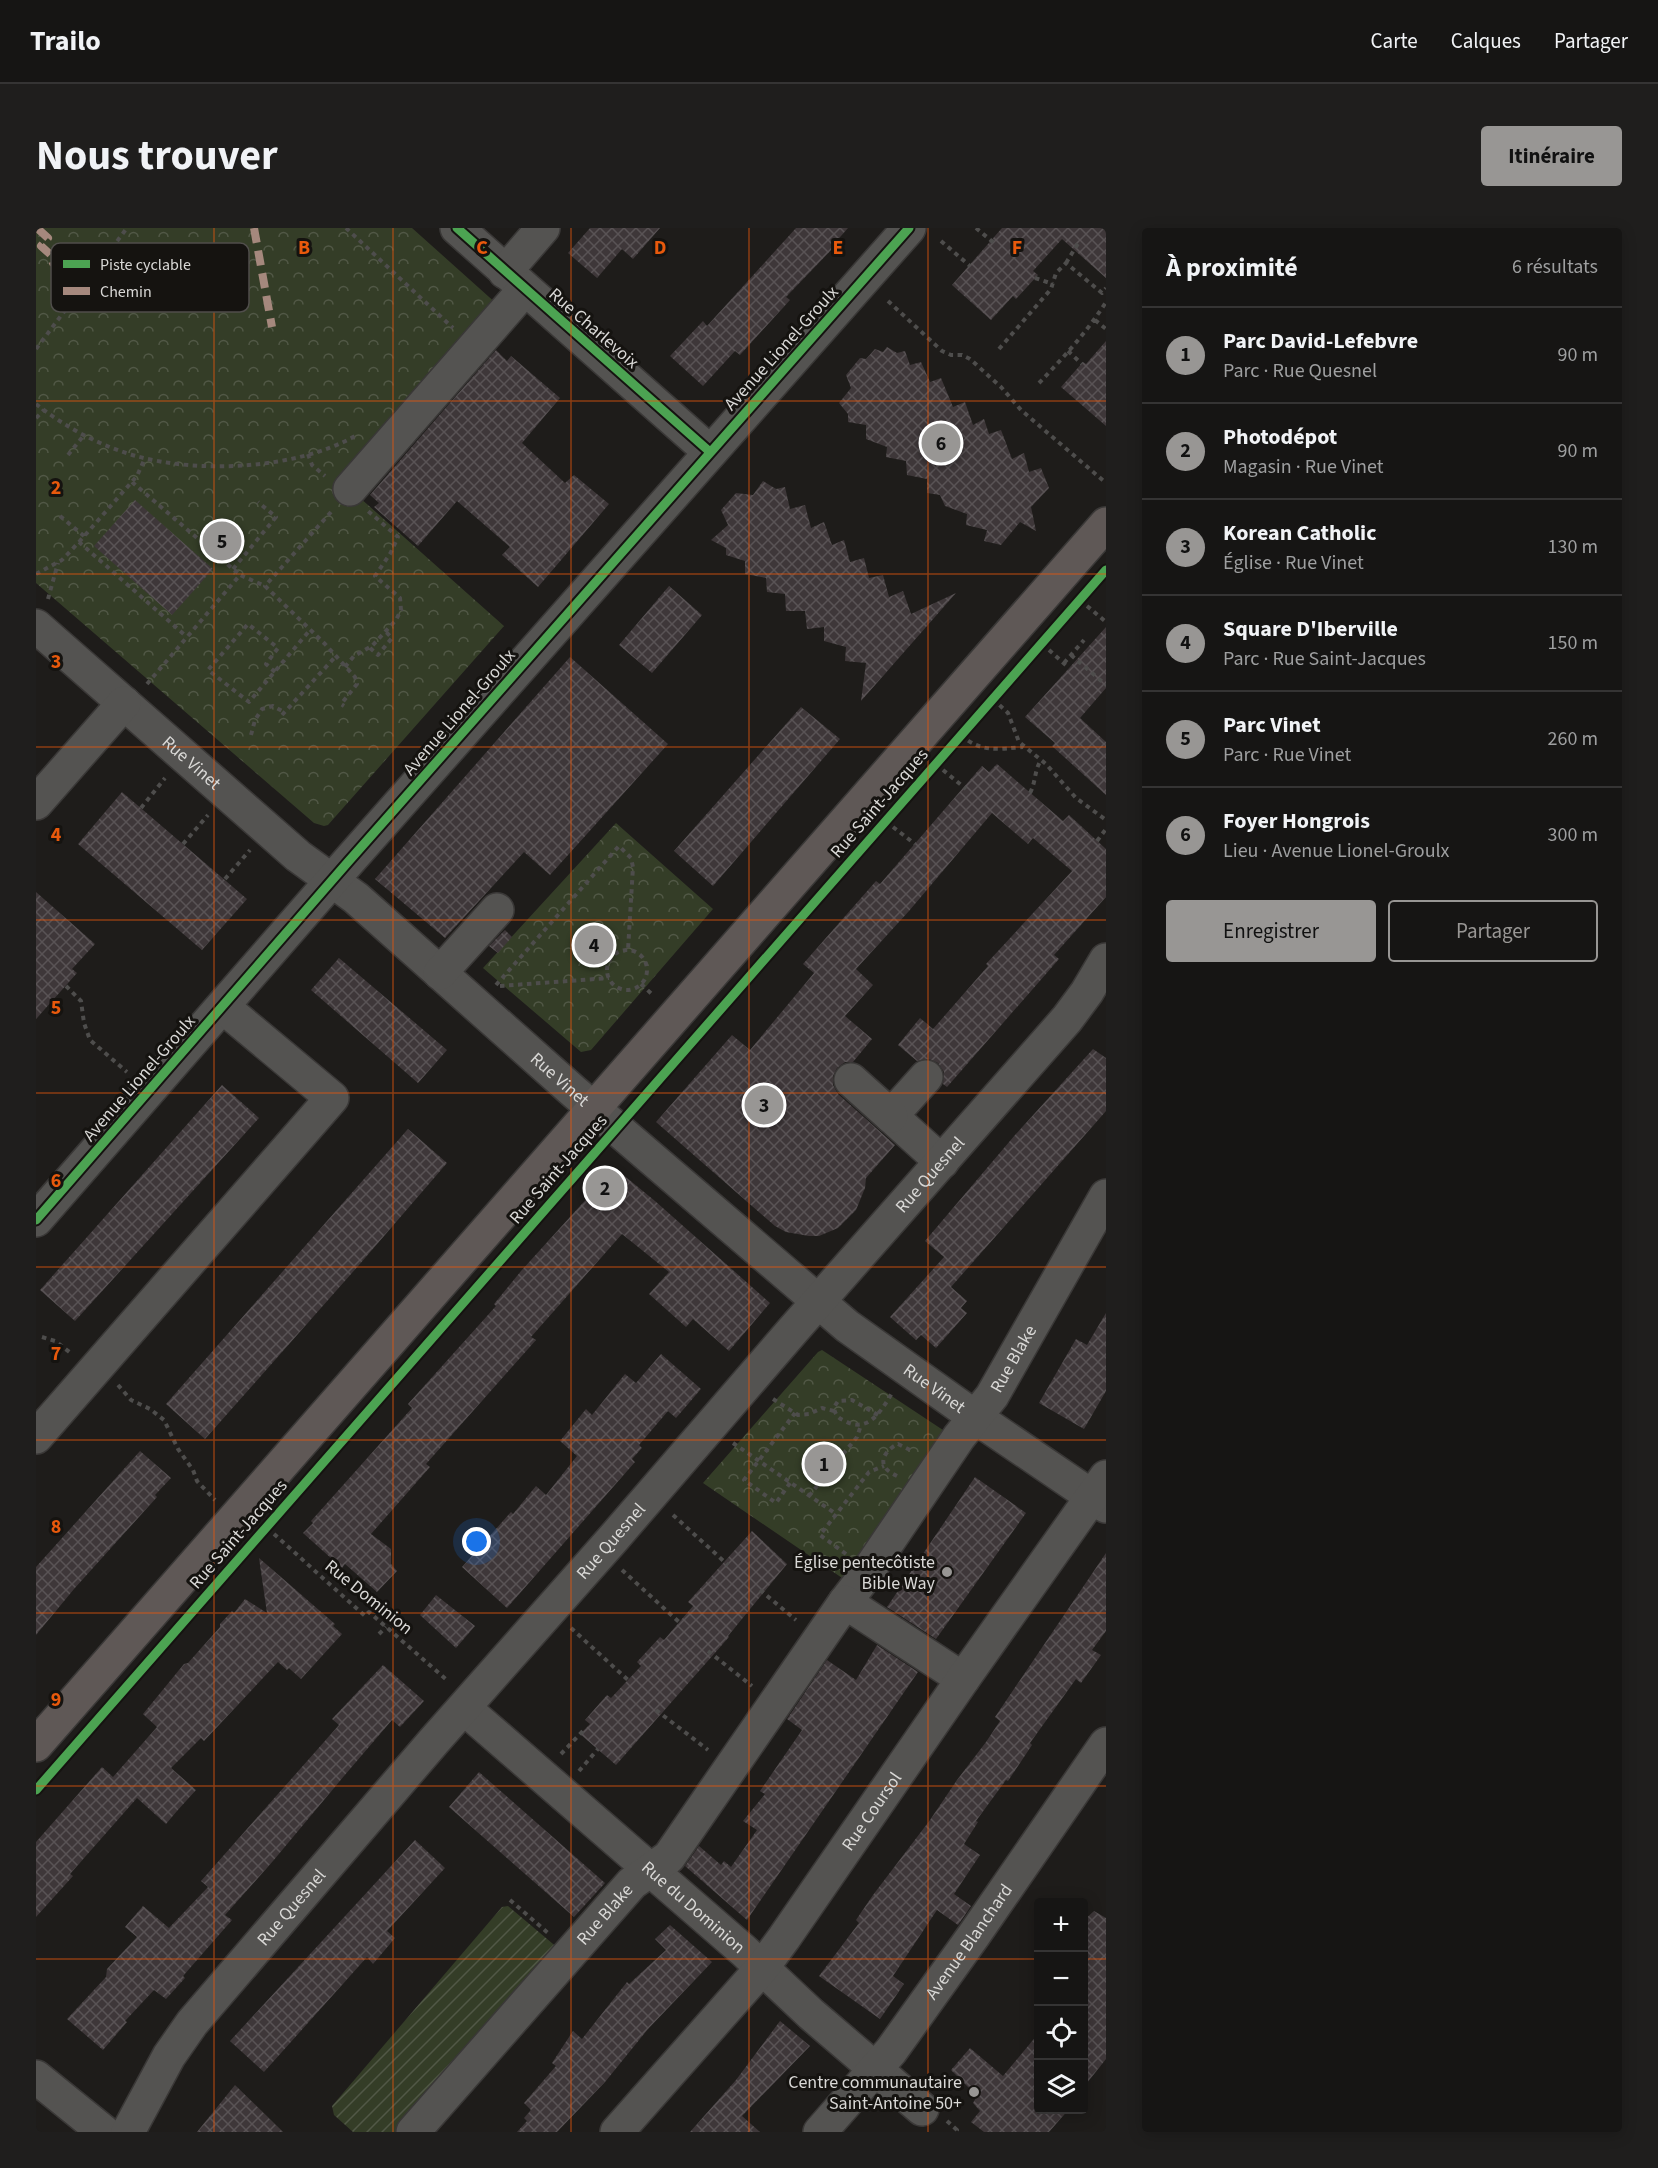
<!DOCTYPE html>
<html lang="fr">
<meta charset="utf-8">
<style>
body{margin:0;font-family:"Source Sans 3",sans-serif;background:#1f1e1d;color:#f1f3f6}
.controls{position:absolute;right:18px;bottom:18px;display:grid;overflow:hidden;border-radius:6px;box-shadow:0 3px 15px #0003}
.controls button{width:54px;height:54px;display:grid;place-items:center;padding:0;border:0;border-bottom:2px solid #353434;background:#161514;color:#f1f3f6;font:30px sans-serif}
.you{position:absolute;left:441px;top:1314px;width:21px;height:21px;margin:-15px;border:4px solid #fff;border-radius:50%;background:#1a73e8;box-shadow:0 0 0 9px #1a73e833}
.badge{display:grid;place-items:center;width:39px;height:39px;border-radius:50%;background:#989694;color:#111;font-size:20px;font-weight:700}
.pin{position:absolute;translate:-50% -50%;border:3px solid #fff;box-shadow:0 2px 6px #0006}
.list{margin:0;padding:0;list-style:none}
h2{display:flex;justify-content:space-between;align-items:center;height:78px;margin:0;padding:0 24px;font-size:26px}
h2 small{font-size:20px;font-weight:400;color:#9e9fa0}
.list li{display:grid;grid-template-columns:39px 1fr auto;gap:18px;align-items:center;box-sizing:border-box;height:96px;padding:0 24px;border-top:2px solid #353434}
.list b{display:block;font-size:22px;white-space:nowrap}
.list p{margin:0;font-size:20px;white-space:nowrap;color:#9e9fa0}
.list em{font-size:20px;font-style:normal;color:#9e9fa0}
.actions{display:flex;gap:12px;padding:18px 24px}
.actions a{flex:1;padding:14px 0;border:2px solid #989694;border-radius:6px;text-align:center;font-size:21px;color:#989694}
.actions .main{background:#989694;color:#111}
.icon{flex:none;width:33px;height:33px;fill:none;stroke:currentColor;stroke-width:2;stroke-linecap:round;stroke-linejoin:round}
.map{position:relative;flex:none;width:1070px;height:1904px;overflow:hidden;border-radius:6px}
header{display:flex;align-items:center;gap:36px;box-sizing:border-box;height:84px;padding:0 30px;background:#161514;border-bottom:2px solid #353434}
header strong{font-size:28px}
nav{display:flex;gap:33px;margin-inline-start:auto;font-size:21px}
.intro{display:flex;align-items:center;justify-content:space-between;box-sizing:border-box;height:144px;padding:0 36px}
h1{margin:0;font-size:42px}
.button{padding:15px 27px;border-radius:6px;background:#989694;color:#111;font-size:21px;font-weight:700}
main{display:flex;gap:36px;padding:0 36px}
aside{flex:1;background:#161514;border-radius:6px;box-shadow:0 3px 15px #0003}
.map>svg:first-child{display:block}
</style>
<header>
<strong>Trailo</strong>
<nav><a>Carte</a><a>Calques</a><a>Partager</a></nav>
</header>
<div class="intro"><h1>Nous trouver</h1><a class="button">Itinéraire</a></div>
<main>
<div class="map">
<svg width="1070" height="1904" viewBox="0 0 1070 1904">
<defs>
<pattern id="park-crowns" width="20" height="18" patternUnits="userSpaceOnUse" patternTransform="scale(1.5)"><rect width="20" height="18" fill="#343d27"/><path d="M2 6a3 3 0 1 1 6 0M12 15a3 3 0 1 1 6 0" fill="none" stroke="#515846"/></pattern>
<pattern id="garden-furrows" width="10" height="10" patternUnits="userSpaceOnUse" patternTransform="scale(1.5)"><rect width="10" height="10" fill="#343d27"/><path d="M-1 1l2-2M0 10L10 0M9 11l2-2" fill="none" stroke="#515846"/></pattern>
<pattern id="building-cross-hatch" width="8" height="8" patternUnits="userSpaceOnUse" patternTransform="scale(1.5)"><rect width="8" height="8" fill="#3e3739"/><path d="M0 0l8 8M0 8l8-8" fill="none" stroke="#595355"/></pattern>
</defs>
<rect width="100%" height="100%" fill="#1e1c1a"/>
<path fill="url(#park-crowns)" d="M0,0H376L462,77L314,261L468,398L292,597L288,598L278,595L0,355Z
M580,595L677,681L555,822L545,824L447,740Z
M786,1122L913,1206L812,1354L667,1255L782,1124Z"/>
<path fill="url(#garden-furrows)" d="M472,1678L523,1721L361,1904H317L298,1887L296,1878L466,1679Z"/>
<path fill="url(#building-cross-hatch)" d="M554,0H624L597,31L586,21L561,50L532,25Z
M760,0H812L798,16L800,17L750,69L754,72L704,127L699,123L667,158L634,128L667,93L671,98Z
M966,0H1070V50L1026,11L997,43L1002,47L980,71L977,68L955,92L916,57Z
M1070,113V198L1025,159L1047,134L1050,136Z
M851,119L861,125L869,123L874,137L885,134L894,154L905,150L917,179L929,174L937,197L948,191L953,206L965,202L976,231L988,225L993,244L1005,240L1013,260L995,279L1000,303L984,294L965,317L948,313L951,302L930,297L931,286L909,278L904,267L891,265V251L871,247L870,233L850,229L851,219L830,211V197L812,194V186L803,175L815,160L810,147L824,130L830,131L839,121L847,124Z
M460,122L471,133L475,128L524,170L486,215L529,255L538,247L573,276L502,359L466,327L474,319L421,273L382,318L338,279L343,275L334,267Z
M727,253L740,261L749,259L754,281L769,277L775,300L788,294L796,317L808,312L814,334L828,330L833,350L847,347L853,369L867,363L875,386L920,365L825,473L830,435L809,433L810,419L788,413V399L771,401L769,383H750L749,366L731,364L730,350L709,346V333L690,327V320L675,312L692,297L685,282L700,265L717,267Z
M99,272L177,341L136,387L58,318Z
M633,358L666,387L616,445L583,417Z
M1070,399V460L1044,490L1070,514V567L1016,518L1019,515L989,489Z
M534,429L632,516L514,647L488,624L409,710L339,651Z
M765,479L804,511L677,658L638,623Z
M961,536L1027,593L1033,587L1070,621V669L1018,727L1023,731L911,859L907,856L908,844L902,835L893,831L881,833L862,817L884,790L897,801L952,738L950,736L1036,643L997,610L992,616L956,585L873,683L820,741L837,757L809,788L836,811L817,834H809L801,840L797,848V857L802,866L859,917L830,950L829,960L820,982L802,1000L783,1008H773L750,1004L739,998L620,894L696,807L714,822L778,745L767,736L840,653L844,656L946,538L953,544Z
M86,564L211,671L166,722L42,616Z
M0,664L59,716L36,741L41,745L0,791Z
M469,702L476,709L462,725L453,718Z
M303,730L411,822L382,855L275,762Z
M1057,821L1070,830V883L915,1059L931,1073L925,1080L931,1085L900,1120L885,1107L880,1112L854,1089L908,1029L889,1013L979,907Z
M186,857L223,890L39,1093L4,1062Z
M372,901L411,935L323,1037L169,1211L130,1176Z
M579,942L585,945L619,973L734,1075L693,1123L657,1091L650,1099L613,1066L633,1044L586,1006L495,1109L500,1112L390,1236L394,1239L335,1306L355,1321V1336L361,1343L341,1364L309,1336L306,1340L267,1305L277,1295L275,1293L376,1180L372,1176L460,1078L458,1076L485,1043L573,946Z
M1070,1085V1163L1048,1201L1003,1175L1040,1111L1051,1117Z
M625,1126L665,1161L640,1190L632,1183L603,1217L606,1220L596,1231L599,1234L471,1380L426,1339L475,1284L477,1286L500,1258L510,1267L541,1228L524,1213L550,1181L556,1187L589,1146L600,1155Z
M104,1223L135,1250L119,1267L121,1269L38,1361L0,1407V1339Z
M939,1249L990,1285L900,1411L851,1379Z
M716,1303L751,1336L692,1408L693,1409L580,1537L544,1506L554,1496L549,1492L571,1467L575,1470L605,1438L601,1434L624,1409L628,1412L657,1378L652,1374Z
M1070,1325V1403L1056,1422L1065,1427L1045,1455L1040,1451L994,1515L996,1517L972,1553L970,1552L940,1593L942,1594L928,1616L944,1627L918,1666L935,1678L922,1697L901,1682L857,1748L868,1756L844,1791L783,1748L823,1695L820,1692L837,1667L894,1592L921,1552L950,1514L964,1493L959,1489Z
M223,1330L299,1396L297,1398L306,1406L265,1451L253,1440L251,1442L242,1434L168,1513L165,1510L135,1540L160,1562L141,1583L130,1596L101,1570L34,1646L37,1648L0,1689V1614L66,1539L77,1549L121,1499L107,1486L148,1436L152,1435L184,1399V1396L196,1383L198,1385L209,1371L231,1385Z
M400,1367L439,1398L420,1420L384,1387Z
M841,1417L882,1444L711,1692L649,1638L663,1618L685,1637L688,1633L695,1639L721,1602L707,1593L729,1566L724,1563L766,1502L751,1491L791,1432L820,1452Z
M347,1437L388,1473L364,1499L356,1492L308,1548L237,1633L189,1687L196,1692L147,1748L149,1750L130,1771L118,1762L89,1793L91,1794L67,1822L31,1791L70,1749L71,1741L101,1709L89,1699L107,1678L133,1700L172,1659L165,1653L303,1497L296,1491Z
M443,1544L569,1655L538,1689L413,1579Z
M379,1612L409,1640L351,1703L359,1710L337,1736L331,1729L228,1844L194,1813Z
M1058,1683L1070,1690V1831L1047,1860V1693Z
M634,1697L676,1734L612,1801L569,1854L521,1904H481L491,1893L488,1890L495,1882L488,1875L520,1838L516,1835L537,1803L546,1811L591,1754L593,1756L630,1722L619,1711Z
M744,1793L774,1818L706,1888L724,1904H654L700,1852Z
M1002,1806V1881H1033L1013,1904H948L935,1894L944,1883L937,1875L941,1868L915,1842L934,1820L967,1848Z
M199,1857L247,1904H161Z"/>
<g fill="none" stroke-linecap="round" stroke-linejoin="round">
<defs>
<g id="minor">
<path d="M421,0L674,224"/>
<path d="M469,44L507,0"/>
<path d="M314,261L489,61"/>
<path id="s1" d="M0,398L262,628L320,670L537,863L811,1098L939,1189L1070,1278"/>
<path d="M0,575L88,475"/>
<path d="M404,745L461,682"/>
<path d="M890,849L855,888L906,934"/>
<path d="M815,852L855,888"/>
<path d="M0,992L312,634L873,0"/>
<path d="M0,1209L296,870L187,779"/>
<path id="s2" d="M809,1374L826,1352L923,1209L956,1168L1070,968"/>
<path id="s3" d="M428,1480L708,1723L775,1786L886,1881"/>
<path d="M0,1849L68,1904"/>
<path id="s4" d="M92,1904L133,1828L156,1795L398,1513L576,1312L758,1101L1031,791L1051,764L1070,732"/>
<path id="s5" d="M377,1904L596,1655L633,1629L809,1374L927,1451"/>
<path id="s6" d="M581,1904L726,1740L748,1710L927,1451L1070,1249"/>
<path id="s7" d="M784,1904L855,1823L938,1707L1070,1516"/>
</g>
<path id="major" d="M0,1517L1070,296"/>
</defs>
<use href="#minor" stroke="#3a3837" stroke-width="36"/>
<use href="#major" stroke="#3a3837" stroke-width="36"/>
<path stroke="#4e4d4c" stroke-width="4" stroke-dasharray="4.5 4.5" stroke-linecap="butt" d="M310,0L417,100
M940,0L958,15
M905,13L934,38
M1030,35L1043,14
M999,50L1017,56
M852,73L906,123L915,127H926L934,131L965,159L985,182L1070,255
M1059,92L1070,101
M0,121L91,0
M963,121L1015,61L1020,45L1030,35L1066,65L1070,60
M1032,123L1046,136
M1003,155C1027,130 1051,104 1070,74
M0,176C29,199 64,218 100,228C164,246 261,241 319,208
M0,190L8,182
M272,226L276,237L289,248
M32,227L48,207
M96,254L204,347
M295,284L229,358L289,416L319,449L321,456L305,476L308,478
M24,288L48,308
M43,314L101,248L109,230
M197,341L240,289L222,274
M0,346L26,332L43,314L151,409
M12,371L22,335
M1051,378L1070,394
M334,420L342,427L356,410L350,404
M1013,422L1033,440
M1035,427L1070,457
M1028,435L1048,412
M309,439L318,428L336,418L360,392L365,382L364,370L339,348L354,326L362,309L332,283
M239,444L230,436L242,420L212,396L172,442L213,474L274,402
M111,456L204,347L229,358
M957,471L972,485L983,514L1010,536L1040,570L1070,592
M246,487L300,428
M215,507L219,492L226,481L237,478L248,484
M925,507C945,525 962,521 987,519
M907,542L930,561
M994,565C1000,554 998,543 1005,532
M105,580L129,550
M857,599L879,616
M1061,613L1070,601
M147,616L172,587
M189,651L214,622
M571 742a20 20 0 1 1 40 0a20 20 0 1 1-40 0Z
M605,756L618,768
M460,757L583,618L595,630L597,639L592,722
M30,758L45,773L48,795L54,812L91,844
M464,758L573,750
M6,1109L19,1113L36,1126
M82,1157L95,1172L114,1181L128,1192L142,1221L157,1242L161,1253L179,1272
M737,1171L762,1187L773,1186L786,1180L798,1183
M842,1187L816,1172L802,1173L798,1179C799,1187 802,1190 809,1193C832,1206 846,1182 856,1165
M697,1215L800,1286
M861,1248C857,1246 851,1243 849,1239C843,1230 854,1219 862,1216L878,1224
M754,1255L740,1275L708,1252L759,1185
M773,1268L821,1209L825,1197
M637,1287L692,1337
M238,1306L329,1388L333,1384L412,1453
M810,1326L784,1307L833,1244L848,1238
M586,1342L643,1394
M724,1362L760,1392
M535,1400L592,1452
M343,1406L350,1399
M672,1423L716,1458
M620,1482L672,1522
M525,1526L547,1503
M543,1543L562,1521
M474,1672L512,1705
M911,1893L921,1902L919,1904"/>
<use href="#minor" stroke="#545351" stroke-width="33"/>
<use href="#major" stroke="#5f5856" stroke-width="33"/>
<path stroke="#a5887d" stroke-width="8" stroke-dasharray="15 8" stroke-linecap="butt" d="M1,0L12,10L5,18L15,27L17,35L46,60
M218,0L236,99"/>
<defs>
<path id="cycleway" d="M421,0L674,224
M0,992L312,634L873,0
M0,1562L1070,342"/>
</defs>
<use href="#cycleway" stroke="#151310" stroke-width="13"/>
<use href="#cycleway" stroke="#4ca352" stroke-width="9"/>
</g>
<path fill="none" stroke="#e8590c" stroke-width="1.5" stroke-opacity="0.55" d="M178,0V1904M357,0V1904M535,0V1904M713,0V1904M892,0V1904M0,173H1070M0,346H1070M0,519H1070M0,692H1070M0,865H1070M0,1039H1070M0,1212H1070M0,1385H1070M0,1558H1070M0,1731H1002M1048,1731H1070"/>
<g fill="#989694" stroke="#151310" stroke-width="2">
<circle cx="911" cy="1344" r="6"/>
<circle cx="938" cy="1864" r="6"/>
</g>
<g text-anchor="middle" stroke-width="6" stroke-linejoin="round" paint-order="stroke">
<g font-size="18" fill="#d9d8d6" stroke="#151310">
<text transform="translate(558 100) rotate(41)" y="6">Rue Charlevoix</text>
<text transform="translate(745 120) rotate(-48)" y="6">Avenue Lionel-Groulx</text>
<text transform="translate(423 484) rotate(-49)" y="6">Avenue Lionel-Groulx</text>
<text dy="6" stroke="none"><textPath href="#s1" startOffset="207">Rue Vinet</textPath></text>
<text transform="translate(843 575) rotate(-49)" y="6">Rue Saint-Jacques</text>
<text transform="translate(103 850) rotate(-49)" y="6">Avenue Lionel-Groulx</text>
<text dy="6" stroke="none"><textPath href="#s1" startOffset="693">Rue Vinet</textPath></text>
<text transform="translate(522 941) rotate(-49)" y="6">Rue Saint-Jacques</text>
<text dy="6" stroke="none"><textPath href="#s4" startOffset="1251">Rue Quesnel</textPath></text>
<text dy="6" stroke="none"><textPath href="#s2" startOffset="296">Rue Blake</textPath></text>
<text dy="6" stroke="none"><textPath href="#s1" startOffset="1179">Rue Vinet</textPath></text>
<text transform="translate(202 1306) rotate(-49)" y="6">Rue Saint-Jacques</text>
<text dy="6" stroke="none"><textPath href="#s4" startOffset="765">Rue Quesnel</textPath></text>
<text transform="translate(333 1369) rotate(39)" y="6">Rue Dominion</text>
<text dy="6" stroke="none"><textPath href="#s6" startOffset="410">Rue Coursol</textPath></text>
<text dy="6" stroke="none"><textPath href="#s4" startOffset="279">Rue Quesnel</textPath></text>
<text dy="6" stroke="none"><textPath href="#s3" startOffset="304">Rue du Dominion</textPath></text>
<text dy="6" stroke="none"><textPath href="#s5" startOffset="290">Rue Blake</textPath></text>
<text dy="6" stroke="none"><textPath href="#s7" startOffset="242">Avenue Blanchard</textPath></text>
</g>
<g font-size="18" fill="#d9d8d6" stroke="#151310" text-anchor="end">
<text x="899" y="1340">Église pentecôtiste<tspan x="899" dy="21">Bible Way</tspan></text>
<text x="926" y="1860">Centre communautaire<tspan x="926" dy="21">Saint-Antoine 50+</tspan></text>
</g>
</g>
<rect x="15" y="15" width="198" height="69" rx="9" fill="#151310" stroke="#504e4b" stroke-width="1.5"/>
<rect x="27" y="32" width="27" height="8" fill="#4ca352"/>
<rect x="27" y="59" width="27" height="8" fill="#a5887d"/>
<g font-size="16" fill="#d9d8d6">
<text x="64" y="42">Piste cyclable</text>
<text x="64" y="69">Chemin</text>
</g>
<g font-size="20" text-anchor="middle" font-weight="bold" fill="#e8590c" stroke="#151310" stroke-width="6" stroke-linejoin="round" paint-order="stroke">
<text x="268" y="26">B</text>
<text x="446" y="26">C</text>
<text x="624" y="26">D</text>
<text x="802" y="26">E</text>
<text x="981" y="26">F</text>
<text x="20" y="266">2</text>
<text x="20" y="440">3</text>
<text x="20" y="613">4</text>
<text x="20" y="786">5</text>
<text x="20" y="959">6</text>
<text x="20" y="1132">7</text>
<text x="20" y="1305">8</text>
<text x="20" y="1478">9</text>
</g>
</svg>
<div class="controls">
<button>+</button>
<button>−</button>
<button><svg class="icon" aria-label="locate" viewBox="0 0 24 24"><circle cx="12" cy="12" r="6"/><path d="M12 2v4M12 18v4M2 12h4M18 12h4"/></svg></button>
<button><svg class="icon" aria-label="layers" viewBox="0 0 24 24"><path d="M12 4l9 5-9 5-9-5zM3 14l9 5 9-5"/></svg></button>
</div>
<div class="you"></div>
<div class="pin badge" style="left:788px;top:1236px">1</div>
<div class="pin badge" style="left:569px;top:960px">2</div>
<div class="pin badge" style="left:728px;top:877px">3</div>
<div class="pin badge" style="left:558px;top:717px">4</div>
<div class="pin badge" style="left:186px;top:313px">5</div>
<div class="pin badge" style="left:905px;top:215px">6</div>
</div>
<aside>
<h2>À proximité<small>6 résultats</small></h2>
<ul class="list">
<li><span class="badge">1</span><div><b>Parc David-Lefebvre</b><p>Parc · Rue Quesnel</p></div><em>90 m</em></li>
<li><span class="badge">2</span><div><b>Photodépot</b><p>Magasin · Rue Vinet</p></div><em>90 m</em></li>
<li><span class="badge">3</span><div><b>Korean Catholic</b><p>Église · Rue Vinet</p></div><em>130 m</em></li>
<li><span class="badge">4</span><div><b>Square D'Iberville</b><p>Parc · Rue Saint-Jacques</p></div><em>150 m</em></li>
<li><span class="badge">5</span><div><b>Parc Vinet</b><p>Parc · Rue Vinet</p></div><em>260 m</em></li>
<li><span class="badge">6</span><div><b>Foyer Hongrois</b><p>Lieu · Avenue Lionel-Groulx</p></div><em>300 m</em></li>
</ul>
<div class="actions"><a class="main">Enregistrer</a><a>Partager</a></div>
</aside>
</main>
